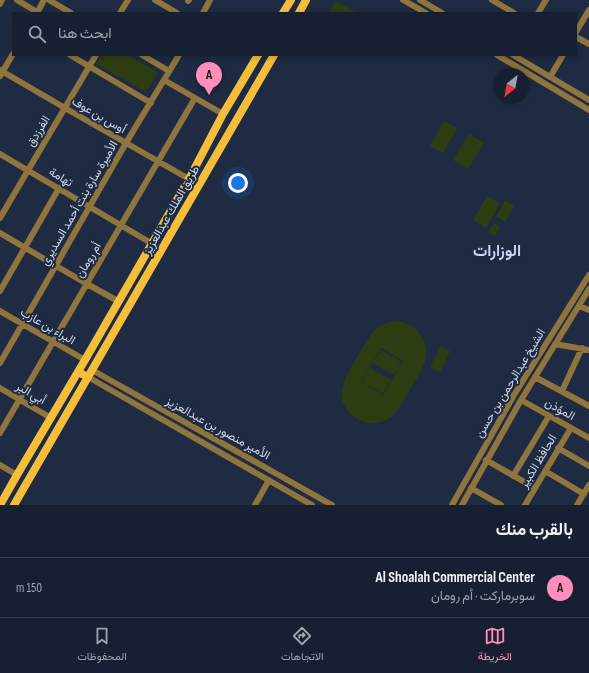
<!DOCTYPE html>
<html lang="ar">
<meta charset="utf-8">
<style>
body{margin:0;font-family:"Sofia Sans Condensed",Vazirmatn,sans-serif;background:#242d3e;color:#f1f3f6;direction:rtl}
.compass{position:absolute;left:493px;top:68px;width:36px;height:36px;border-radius:50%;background:#172032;box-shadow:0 2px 6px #0003;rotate:211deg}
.you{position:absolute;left:238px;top:183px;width:14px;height:14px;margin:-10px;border:3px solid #fff;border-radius:50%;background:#1a73e8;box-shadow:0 0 0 6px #1a73e833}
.badge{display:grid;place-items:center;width:26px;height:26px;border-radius:50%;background:#ff8eb9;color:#111;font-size:13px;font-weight:700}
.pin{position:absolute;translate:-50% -33px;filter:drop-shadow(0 1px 2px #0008)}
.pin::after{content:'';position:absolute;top:21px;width:14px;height:12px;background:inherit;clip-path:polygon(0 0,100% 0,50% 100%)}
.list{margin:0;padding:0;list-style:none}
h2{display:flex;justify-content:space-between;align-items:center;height:52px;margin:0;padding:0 16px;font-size:17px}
h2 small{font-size:13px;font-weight:400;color:#9ea3ac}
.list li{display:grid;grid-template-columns:26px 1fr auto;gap:12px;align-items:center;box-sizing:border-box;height:60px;padding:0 16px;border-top:1px solid #363e4d}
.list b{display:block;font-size:15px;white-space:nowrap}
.list p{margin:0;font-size:13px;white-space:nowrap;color:#9ea3ac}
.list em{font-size:13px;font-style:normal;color:#9ea3ac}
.icon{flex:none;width:22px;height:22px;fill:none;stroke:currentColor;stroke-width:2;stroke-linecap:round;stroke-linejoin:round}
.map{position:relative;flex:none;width:589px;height:505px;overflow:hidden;direction:ltr}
.search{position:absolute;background:#172032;box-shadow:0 2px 6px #0003;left:12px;right:12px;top:12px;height:44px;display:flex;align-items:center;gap:10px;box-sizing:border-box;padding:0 14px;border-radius:0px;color:#9ea3ac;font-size:15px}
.sheet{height:112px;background:#172032}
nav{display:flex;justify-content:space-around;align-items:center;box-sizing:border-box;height:56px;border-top:1px solid #363e4d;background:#172032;font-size:11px;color:#9ea3ac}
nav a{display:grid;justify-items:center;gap:2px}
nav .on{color:#ff8eb9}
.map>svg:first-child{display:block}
</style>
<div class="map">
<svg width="589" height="505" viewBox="0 0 589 505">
<rect width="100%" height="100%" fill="#1f2b42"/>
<path fill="#2d3d12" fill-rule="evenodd" d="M336,1L357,13H329Z
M101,55H128L158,72L146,92L96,64Z
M444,121L457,128L443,153L430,146Z
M469,134L484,143L468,169L453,160Z
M487,196L500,203L486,228L473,220Z
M505,201L514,206L505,222L496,216Z
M494,223L500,227L495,236L488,232Z
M388,322C392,322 397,321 401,322C416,324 429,341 426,357C424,369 415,380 410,390C404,399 399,411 391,417C385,422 375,424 368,423C362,422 356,419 352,415C330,396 349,371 360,352C365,344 370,334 377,328C380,325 385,324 388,322ZM381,348L403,361L383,395L361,382Z
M441,346L450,351L440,372L430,367Z
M381,350L402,362L394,375L373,363Z
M370,368L391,380L383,394L362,382Z"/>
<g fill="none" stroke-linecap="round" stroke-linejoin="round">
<path stroke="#8f753d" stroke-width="6" d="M17,0L37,12
M49,0L71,13
M155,0L177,13
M403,0L426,13
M420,0L442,13
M492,0L514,13
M188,1L189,0
M0,4L2,0
M37,13L44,0
M120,13L128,0
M203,13L210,0
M538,13L546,0
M576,32L589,10
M576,37L589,44
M70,55L151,103
M142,55L169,71
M497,55L589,110
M513,55L589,100
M0,70L65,108L189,179
M0,76L13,54
M550,77L563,55
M164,80L223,114
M0,154L151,243
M0,218L96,55
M0,233L87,284L118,301
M0,291L59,188
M579,306L589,310
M0,311L85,360
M555,344L589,350
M0,363L126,143L179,55
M92,370L332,505
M88,377L312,505
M535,377L589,406
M0,388L51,418
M562,391L582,348
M521,400L589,438
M0,433L195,98
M558,448L589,466
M486,460L535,488
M0,465L17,475
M545,471L584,494
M513,476L549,416
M471,488L501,505
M255,505L269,480
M452,505L514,395L589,275
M462,505L521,400L589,289
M525,505L571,428
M577,505L589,485"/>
<path stroke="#f5be3a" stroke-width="8" d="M283,13L291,0
M299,13L306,0
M78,372L88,377L274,55
M0,505L17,475L85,360L189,179L223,114L258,55
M14,505L88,377"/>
</g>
<g text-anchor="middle" stroke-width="4" stroke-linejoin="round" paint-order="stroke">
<g font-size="12" fill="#cfd7e6" stroke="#1f2b42">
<text transform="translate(99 115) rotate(30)" y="4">أوس بن عوف</text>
<text transform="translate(38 131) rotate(-59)" y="4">الفرزدق</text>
<text transform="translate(61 177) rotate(31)" y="4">تهامة</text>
<text transform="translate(79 203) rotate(-60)" y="4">الأميرة سارة بنت أحمد السديري</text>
<text transform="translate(171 210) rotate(-60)" y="4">طريق الملك عبدالعزيز</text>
<text transform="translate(88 260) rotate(-60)" y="4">أم رومان</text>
<text transform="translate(48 326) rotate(30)" y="4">البراء بن عازب</text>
<text transform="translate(510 383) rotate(-59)" y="4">الشيخ عبدالرحمن بن حسن</text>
<text transform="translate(31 393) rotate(30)" y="4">أبي البر</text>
<text transform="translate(560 409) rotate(29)" y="4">المؤذن</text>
<text transform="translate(218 428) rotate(29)" y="4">الأمير منصور بن عبدالعزيز</text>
<text transform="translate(538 461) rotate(-59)" y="4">الحافظ الكبير</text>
</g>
<g font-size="16" font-weight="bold" fill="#c5d5f3" stroke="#1f2b42">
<text x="497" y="256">الوزارات</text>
</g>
</g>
</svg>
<svg class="compass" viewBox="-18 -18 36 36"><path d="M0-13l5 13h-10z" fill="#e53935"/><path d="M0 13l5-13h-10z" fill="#9ea3ac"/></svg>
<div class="you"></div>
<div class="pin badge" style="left:209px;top:95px">A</div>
<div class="search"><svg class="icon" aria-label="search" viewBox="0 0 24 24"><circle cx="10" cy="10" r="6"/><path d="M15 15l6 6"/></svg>ابحث هنا</div>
</div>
<section class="sheet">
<h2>بالقرب منك<small></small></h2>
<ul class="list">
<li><span class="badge">A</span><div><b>Al Shoalah Commercial Center</b><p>سوبرماركت · أم رومان</p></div><em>150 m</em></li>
</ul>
</section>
<nav>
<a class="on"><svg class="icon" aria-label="map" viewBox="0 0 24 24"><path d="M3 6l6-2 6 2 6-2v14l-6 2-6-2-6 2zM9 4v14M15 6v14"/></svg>الخريطة</a>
<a><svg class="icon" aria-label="directions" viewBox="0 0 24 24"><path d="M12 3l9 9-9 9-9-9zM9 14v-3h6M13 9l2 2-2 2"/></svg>الاتجاهات</a>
<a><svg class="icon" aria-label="saved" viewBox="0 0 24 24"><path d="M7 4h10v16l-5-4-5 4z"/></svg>المحفوظات</a>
</nav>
